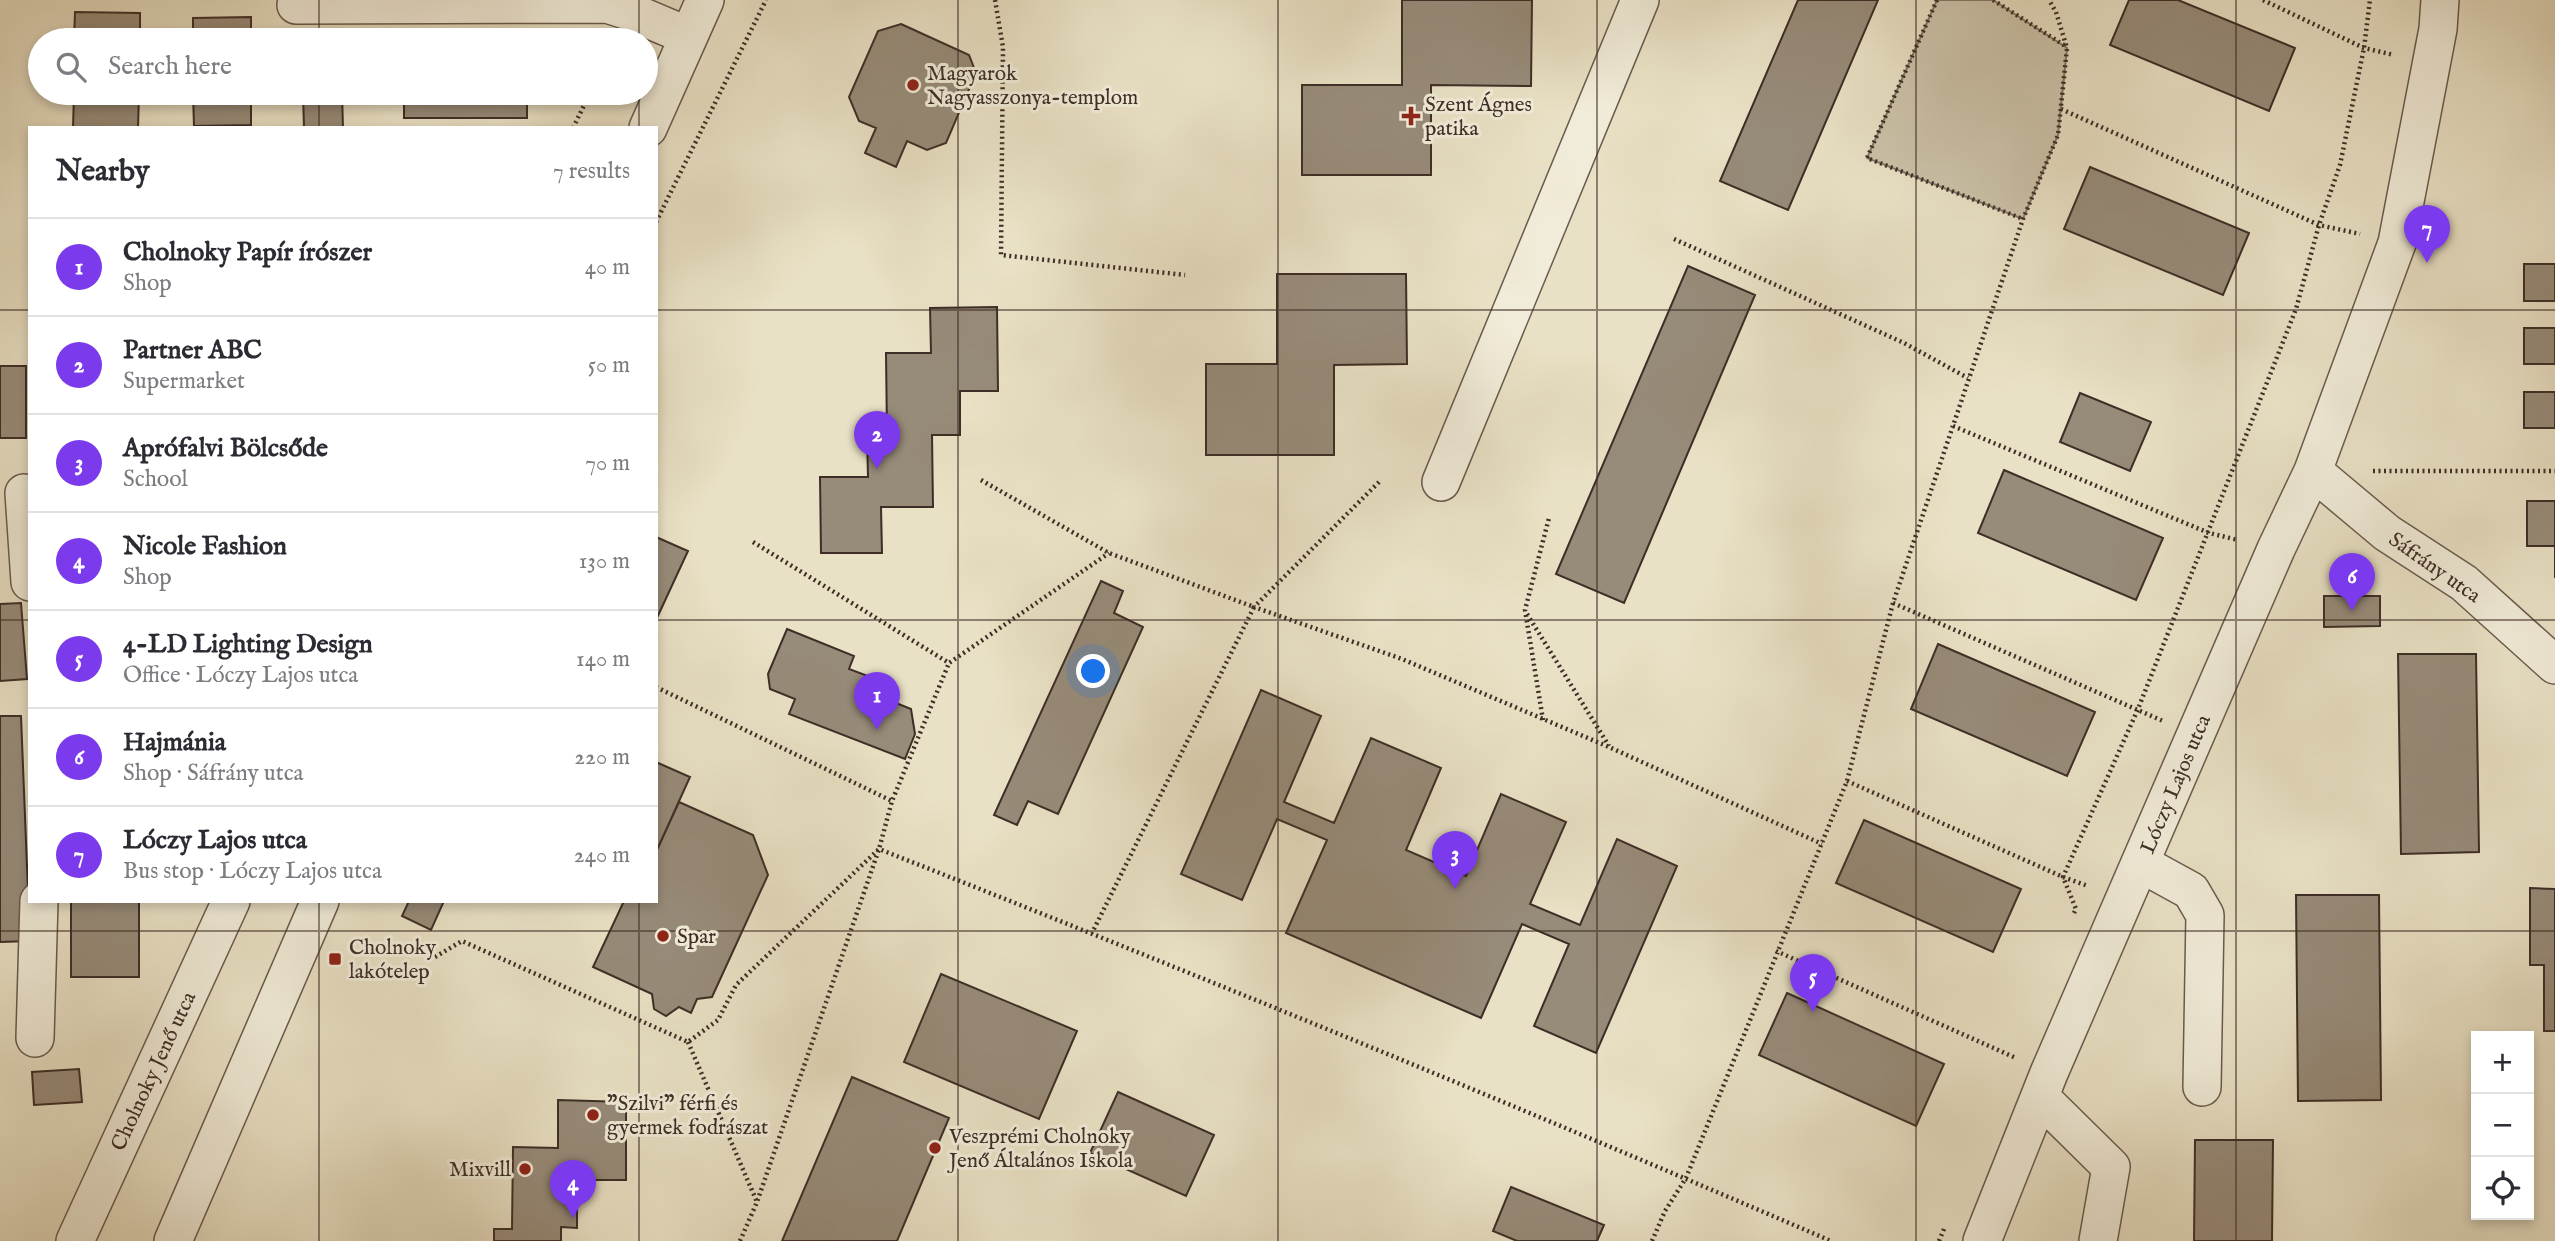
<!DOCTYPE html>
<meta charset="utf-8">
<style>
body{margin:0;font-family:"IM FELL English",serif;background:#f7f7f7;color:#2b2b33}
.controls{position:absolute;right:21px;bottom:21px;display:grid;overflow:hidden;border-radius:0px;box-shadow:0 4px 10px #0003}
.controls button{width:63px;height:63px;display:grid;place-items:center;padding:0;border:0;border-bottom:2px solid #e1e1e2;background:#fff;color:#2b2b33;font:35px sans-serif}
.you{position:absolute;left:1094px;top:672px;width:24px;height:24px;margin:-18px;border:5px solid #fff;border-radius:50%;background:#1a73e8;box-shadow:0 0 0 10px #1a73e833}
.badge{display:grid;place-items:center;width:46px;height:46px;border-radius:50%;background:#7c3aed;color:#fff;font-size:23px;font-weight:700}
.pin{position:absolute;translate:-50% -58px;filter:drop-shadow(0 2px 4px #0008)}
.pin::after{content:'';position:absolute;top:37px;width:24px;height:21px;background:inherit;clip-path:polygon(0 0,100% 0,50% 100%)}
.list{margin:0;padding:0;list-style:none}
h2{display:flex;justify-content:space-between;align-items:center;height:91px;margin:0;padding:0 28px;font-size:30px}
h2 small{font-size:23px;font-weight:400;color:#7c7c81}
.list li{display:grid;grid-template-columns:46px 1fr auto;gap:21px;align-items:center;box-sizing:border-box;height:98px;padding:0 28px;border-top:2px solid #e1e1e2}
.list b{display:block;font-size:26px;white-space:nowrap}
.list p{margin:0;font-size:23px;white-space:nowrap;color:#7c7c81}
.list em{font-size:23px;font-style:normal;color:#7c7c81}
.icon{flex:none;width:38px;height:38px;fill:none;stroke:currentColor;stroke-width:2;stroke-linecap:round;stroke-linejoin:round}
.map{position:relative;flex:none;width:2555px;height:1241px;overflow:hidden}
.search{position:absolute;background:#fff;box-shadow:0 4px 10px #0003;left:28px;top:28px;width:630px;height:77px;display:flex;align-items:center;gap:18px;box-sizing:border-box;padding:0 24px;border-radius:38px;color:#7c7c81;font-size:26px}
.panel{position:absolute;background:#fff;box-shadow:0 4px 10px #0003;left:28px;top:126px;width:630px;height:777px;border-radius:0px}
.map>svg:first-child{display:block}
</style>
<div class="map">
<svg width="2555" height="1241" viewBox="0 0 2555 1241">
<rect width="100%" height="100%" fill="#e9e1c5"/>
<filter id="stains"><feTurbulence type="fractalNoise" baseFrequency=".00286" numOctaves="4"/><feColorMatrix values="0 0 0 0 .2 0 0 0 0 .09 0 0 0 0 .02 0 0 0 .5 -.17"/></filter>
<radialGradient id="worn" r=".72"><stop offset=".6" stop-color="#630" stop-opacity="0"/><stop offset="1" stop-color="#630" stop-opacity=".3"/></radialGradient>
<path fill="#ccc3aa" stroke="#857868" stroke-width="2" d="M1937,0H1993L2067,48L2058,135L2023,219L1867,158Z"/>
<path fill="#978b79" stroke="#3e2e27" stroke-width="2" d="M1402,0H1532L1531,86L1431,85V175H1302V85H1402Z
M1798,0H1878L1788,210L1720,181Z
M2129,0H2178L2295,48L2269,111L2110,45Z
M75,12L140,13V40H74Z
M251,17V40H193V18Z
M901,24L969,55L976,73L946,143L927,150L907,141L896,167L865,153L876,128L859,121L849,97L878,31Z
M74,93H139L138,128H73Z
M193,93H251V125L194,126Z
M303,93H342L343,128H304Z
M404,93H527V118H404Z
M2090,167L2249,233L2223,295L2064,229Z
M2524,264H2555V301H2524Z
M1688,266L1755,295L1624,603L1556,574Z
M1277,274H1406L1407,364L1334,365V455H1206V364H1277Z
M997,307L998,391H960V435H932L933,507H881L882,553H821L820,477H868L867,435H887L886,353H931L930,308Z
M2524,328H2555V364H2524Z
M0,366H26V438H0Z
M2524,392H2555V428H2524Z
M2080,393L2151,422L2130,471L2060,442Z
M2004,470L2163,538L2136,600L1978,533Z
M2527,501H2555V578V546H2527Z
M656,537L688,551L656,620Z
M1101,581L1123,591L1114,613L1143,627L1058,814L1028,801L1017,825L994,815Z
M2324,596H2380V626L2324,627Z
M21,603L27,679L0,681V604Z
M787,629L854,656L849,669L897,687L891,701L911,709L915,734L905,759L789,714L795,699L770,689L768,674Z
M1938,644L2095,712L2067,776L1911,709Z
M2398,654H2476L2479,852L2401,854Z
M1261,690L1321,716L1284,802L1334,823L1371,738L1441,768L1406,850L1466,876L1501,794L1566,822L1530,904L1580,925L1617,839L1677,866L1596,1053L1534,1026L1569,944L1522,924L1481,1018L1286,933L1327,840L1277,819L1242,900L1181,874Z
M0,716H21L30,941L0,942Z
M656,762L690,777L656,852Z
M679,802L753,835L768,875L712,997L697,999L691,1013L679,1007L666,1016L654,1009L652,994L593,967L624,901H656V852Z
M1864,820L2021,889L1993,952L1836,883Z
M2530,888L2555,889V1031H2544V965H2530Z
M2296,895H2379L2381,1100L2298,1101Z
M71,901H139V977H71Z
M409,901H444L431,930L402,916Z
M941,974L1077,1031L1039,1119L904,1062Z
M1787,993L1944,1064L1916,1126L1759,1055Z
M79,1069L82,1102L34,1105L32,1072Z
M852,1077L949,1118L897,1241H782Z
M1118,1092L1214,1135L1186,1196L1090,1153Z
M558,1100L626,1102V1180H577V1228L561,1227V1241H494V1229H512L513,1147L558,1148Z
M2195,1140H2273L2272,1241H2194Z
M1511,1187L1604,1225L1597,1241H1517L1493,1231Z"/>
<g fill="none" stroke-linecap="round" stroke-linejoin="round">
<defs>
<path id="minor" d="M296,5L607,4L629,11L688,36
M648,128L705,0
M2313,471L2387,533L2464,583L2555,665
M1441,482L1640,0
M24,493L30,582
M2140,863L2191,891L2205,915L2202,1087
M35,1038L39,901
M2040,1097L2111,1167L2098,1241
M75,1241L231,901
M173,1241L320,901
M1982,1241L2049,1073L2276,549L2313,471L2397,243L2438,29L2440,0"/>
</defs>
<use href="#minor" stroke="#695b4e" stroke-width="40"/>
<path stroke="#3e2e27" stroke-width="4.5" stroke-dasharray="2 3.5" stroke-linecap="butt" d="M995,0L1003,47L1001,255L1185,275
M1937,0L1867,158L2023,219
M1993,0L2067,47
M2263,0L2364,48L2394,55
M2061,109L2319,225L2360,234
M573,128L590,93
M656,222L766,0
M1674,239L1904,343L1968,378
M1953,426L2209,533L2238,540
M2373,471H2555
M981,480L1109,553L1254,607L1092,933
M1379,482L1254,607L1402,659L1609,747L1822,844
M753,542L949,663L1109,553
M1893,603L2163,721
M1527,614L1609,746
M656,687L892,801
M1543,720L1525,610L1549,518
M1847,781L2063,877L2088,886
M2074,913L2076,909L2063,877L2138,709L2296,309L2319,225L2340,165L2364,48L2370,0
M1776,951L2016,1058
M435,957L462,941L688,1042L718,1020L736,985L879,849C1198,975 1516,1105 1831,1241
M688,1042L757,1202
M740,1241L757,1202L879,849L892,801L949,663
M1652,1241L1665,1211L1686,1178L1847,781L1893,603L2023,219L2058,135L2067,48L2056,12L2049,0
M1939,1241L1944,1229"/>
<use href="#minor" stroke="#f1ecd9" stroke-width="37"/>
</g>
<path fill="none" stroke="#3e2e27" stroke-width="2" stroke-opacity="0.55" d="M319,0V40M639,0V40M958,0V1241M1278,0V1241M1597,0V1241M1916,0V1241M2236,0V1241M319,93V128M639,93V128M0,310H30M656,310H2555M0,620H30M656,620H2555M319,901V1241M639,901V1241M0,931H2555"/>
<g fill="#8f2418" stroke="#f1ecd9" stroke-width="2.5">
<circle cx="913" cy="85" r="7"/>
<path d="M1407.5 105.5h7v7h7v7h-7v7h-7v-7h-7v-7h7z"/>
<circle cx="663" cy="936" r="7"/>
<rect x="328" y="952" width="14" height="14" rx="3.5"/>
<circle cx="593" cy="1115" r="7"/>
<circle cx="935" cy="1148" r="7"/>
<circle cx="525" cy="1169" r="7"/>
</g>
<g text-anchor="middle" stroke-width="6" stroke-linejoin="round" paint-order="stroke">
<g font-size="21" fill="#3e2e27" stroke="#f1ecd9" text-anchor="start">
<text x="927" y="80">Magyarok<tspan x="927" dy="24">Nagyasszonya-templom</tspan></text>
<text x="1425" y="111">Szent Ágnes<tspan x="1425" dy="24">patika</tspan></text>
<text x="677" y="943">Spar</text>
<text x="349" y="954">Cholnoky<tspan x="349" dy="24">lakótelep</tspan></text>
<text x="607" y="1110">"Szilvi" férfi és<tspan x="607" dy="24">gyermek fodrászat</tspan></text>
<text x="949" y="1143">Veszprémi Cholnoky<tspan x="949" dy="24">Jenő Általános Iskola</tspan></text>
<text x="511" y="1176" text-anchor="end">Mixvill</text>
</g>
<g font-size="21" fill="#3e2e27" stroke="#f1ecd9">
<text transform="translate(2435 567) rotate(35)" y="7">Sáfrány utca</text>
<text transform="translate(2175 784) rotate(-67)" y="7">Lóczy Lajos utca</text>
<text transform="translate(153 1071) rotate(-65)" y="7">Cholnoky Jenő utca</text>
</g>
</g>
<rect width="100%" height="100%" filter="url(#stains)"/>
<rect width="100%" height="100%" fill="url(#worn)"/>
</svg>
<div class="controls">
<button>+</button>
<button>−</button>
<button><svg class="icon" aria-label="locate" viewBox="0 0 24 24"><circle cx="12" cy="12" r="6"/><path d="M12 2v4M12 18v4M2 12h4M18 12h4"/></svg></button>
</div>
<div class="you"></div>
<div class="pin badge" style="left:877px;top:730px">1</div>
<div class="pin badge" style="left:877px;top:469px">2</div>
<div class="pin badge" style="left:1455px;top:889px">3</div>
<div class="pin badge" style="left:573px;top:1218px">4</div>
<div class="pin badge" style="left:1813px;top:1012px">5</div>
<div class="pin badge" style="left:2352px;top:611px">6</div>
<div class="pin badge" style="left:2427px;top:263px">7</div>
<div class="search"><svg class="icon" aria-label="search" viewBox="0 0 24 24"><circle cx="10" cy="10" r="6"/><path d="M15 15l6 6"/></svg>Search here</div>
<section class="panel">
<h2>Nearby<small>7 results</small></h2>
<ul class="list">
<li><span class="badge">1</span><div><b>Cholnoky Papír írószer</b><p>Shop</p></div><em>40 m</em></li>
<li><span class="badge">2</span><div><b>Partner ABC</b><p>Supermarket</p></div><em>50 m</em></li>
<li><span class="badge">3</span><div><b>Aprófalvi Bölcsőde</b><p>School</p></div><em>70 m</em></li>
<li><span class="badge">4</span><div><b>Nicole Fashion</b><p>Shop</p></div><em>130 m</em></li>
<li><span class="badge">5</span><div><b>4-LD Lighting Design</b><p>Office · Lóczy Lajos utca</p></div><em>140 m</em></li>
<li><span class="badge">6</span><div><b>Hajmánia</b><p>Shop · Sáfrány utca</p></div><em>220 m</em></li>
<li><span class="badge">7</span><div><b>Lóczy Lajos utca</b><p>Bus stop · Lóczy Lajos utca</p></div><em>240 m</em></li>
</ul>
</section>
</div>
